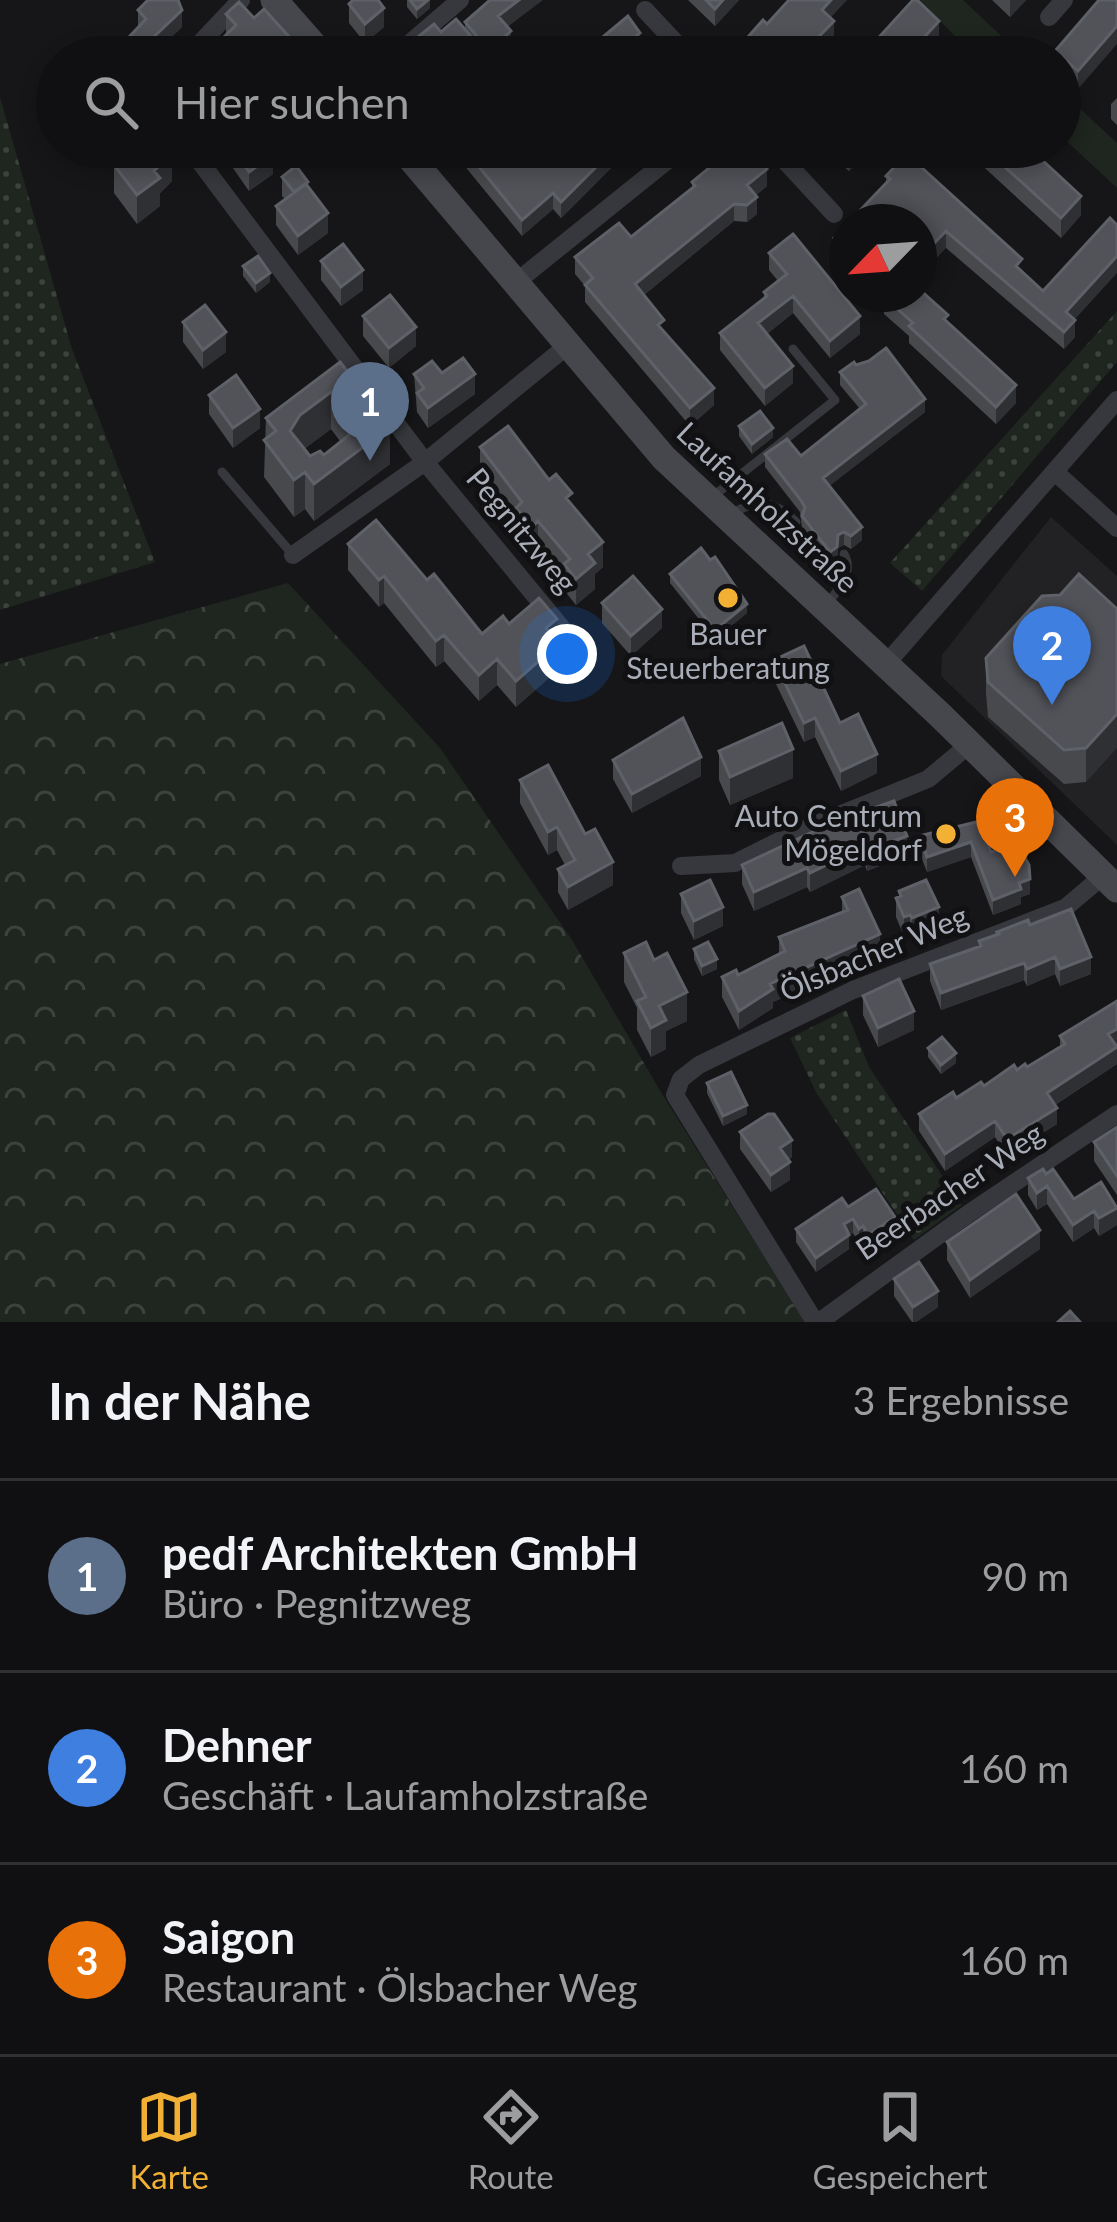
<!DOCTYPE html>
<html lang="de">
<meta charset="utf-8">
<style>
body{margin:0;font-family:Lato,sans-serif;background:#1e1e20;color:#f1f3f6}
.compass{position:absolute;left:829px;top:204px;width:108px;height:108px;border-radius:50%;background:#101012;box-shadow:0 6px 18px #0003;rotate:245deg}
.you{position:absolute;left:567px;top:654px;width:42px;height:42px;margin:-30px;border:9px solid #fff;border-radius:50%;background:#1a73e8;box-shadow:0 0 0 18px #1a73e833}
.badge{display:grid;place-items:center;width:78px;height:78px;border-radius:50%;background:#f2b134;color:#fff;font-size:39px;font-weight:700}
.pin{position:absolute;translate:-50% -99px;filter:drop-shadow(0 3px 6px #0008)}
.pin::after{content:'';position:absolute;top:63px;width:42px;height:36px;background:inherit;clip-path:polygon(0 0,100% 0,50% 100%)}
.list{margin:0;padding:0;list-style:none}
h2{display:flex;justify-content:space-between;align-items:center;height:156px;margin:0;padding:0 48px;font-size:51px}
h2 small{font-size:39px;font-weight:400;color:#9c9d9f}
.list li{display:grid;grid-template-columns:78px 1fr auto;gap:36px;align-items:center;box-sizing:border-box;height:192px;padding:0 48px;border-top:3px solid #303032}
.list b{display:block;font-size:45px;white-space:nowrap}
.list p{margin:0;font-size:39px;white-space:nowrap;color:#9c9d9f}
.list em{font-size:39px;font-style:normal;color:#9c9d9f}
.icon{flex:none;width:66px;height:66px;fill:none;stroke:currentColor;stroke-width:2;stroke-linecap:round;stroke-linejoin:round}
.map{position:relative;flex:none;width:1117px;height:1322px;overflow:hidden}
.search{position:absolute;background:#101012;box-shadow:0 6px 18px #0003;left:36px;right:36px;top:36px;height:132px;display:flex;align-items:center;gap:30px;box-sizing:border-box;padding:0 42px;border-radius:66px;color:#9c9d9f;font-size:45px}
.sheet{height:732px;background:#101012}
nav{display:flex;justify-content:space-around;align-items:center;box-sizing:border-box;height:168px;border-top:3px solid #303032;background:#101012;font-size:33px;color:#9c9d9f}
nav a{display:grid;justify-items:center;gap:6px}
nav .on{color:#f2b134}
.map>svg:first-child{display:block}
</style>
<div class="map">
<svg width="1117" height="1322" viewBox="0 0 1117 1322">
<defs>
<pattern id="grass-dots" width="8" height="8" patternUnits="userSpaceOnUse" patternTransform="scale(3)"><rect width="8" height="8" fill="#1e261f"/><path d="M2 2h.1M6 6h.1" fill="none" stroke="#3c433d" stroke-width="1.8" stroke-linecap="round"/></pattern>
<pattern id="forest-crowns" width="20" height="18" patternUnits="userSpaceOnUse" patternTransform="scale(3)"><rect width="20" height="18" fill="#1e261f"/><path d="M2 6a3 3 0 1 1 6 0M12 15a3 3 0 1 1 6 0" fill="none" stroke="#3c433d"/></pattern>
</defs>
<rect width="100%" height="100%" fill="#161618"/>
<path fill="#222225" d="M1051,517L1117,576V845L941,676L942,655Z"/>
<path fill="url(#grass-dots)" d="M0,97L72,349L155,562L0,610Z
M1117,311V362L922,591L890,563Z
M846,1010L869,1067L962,1205L914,1240L817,1094L790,1038Z"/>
<path fill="url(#forest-crowns)" d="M288,583L440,748L572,940L662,1094L805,1322H0V664Z"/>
<path fill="#1e261f" d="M919,0H963L1024,57H976Z
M1060,90L1117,143V188L1060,135Z"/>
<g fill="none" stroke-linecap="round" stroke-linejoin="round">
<path stroke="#37383d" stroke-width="9" d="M222,472L293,555
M711,498L835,400L793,349
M729,515C758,498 772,499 796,522
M826,606C837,590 855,574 844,554"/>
<path stroke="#37383d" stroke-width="18" d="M645,10L689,57
M1049,17L1064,0
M187,57L241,0
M394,57L460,0
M189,147L425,462L570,638
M772,147L834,214
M515,283L684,147
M1055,472L1117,528
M293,555L425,462L567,346
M886,664L1117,400
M681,866L735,863L797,832L928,779L970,744
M815,1322L675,1095L681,1079L699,1065L853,990L1065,908L1104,875
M819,1322L968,1214L1117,1114"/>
<path stroke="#45474d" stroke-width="27" d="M274,0L324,57
M401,147L664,458L940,715L1117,889"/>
</g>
<path fill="#47494d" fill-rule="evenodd" d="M407,0H430V8L417,19L407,7Z
M688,0H739L715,26Z
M992,0H1026L1010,17Z
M1099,0L1078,89L1060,72V57H1055V51Z
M349,4L384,27L365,43L349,23Z
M138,10L182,27L150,57H134L130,53V36L138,27Z
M226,14L293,57H204L226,35Z
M465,22L507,27L511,49L502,57H479L470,46V51L463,57H393L441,32L465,29Z
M767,24L834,38L816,57H740V46Z
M1117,98V125L1111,119V104Z
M228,147H268L273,174L249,191L228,161Z
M449,147H510L520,159L618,147V161L561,218L553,209L522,236Z
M822,147H872L849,171Z
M962,147H1028L1081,215L1061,238Z
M114,165L172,181L160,193V206L137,224L114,193Z
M717,167L767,186L755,196L757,214L747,222L734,221L644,295L664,332L714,405L690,426L585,302V286L575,274V257L631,237L692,188V182Z
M886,176L1022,271L1075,320V337L1064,349L946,248L886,183Z
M282,177L308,186L328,233L298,255L276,225V206L285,199L282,196Z
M847,224V267L834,255V238Z
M769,253L860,334L830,358L793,313L767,334L793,383L765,406L720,350V333L764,298V292L778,281L769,270Z
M321,261L363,290L341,306L321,280Z
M243,266L270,282L256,293L243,276Z
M876,294H919L948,322L1016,403L996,424L909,343V336L884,314V302Z
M363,316L416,346L389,368L363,336Z
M183,322L226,352L203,369L183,342Z
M340,362L390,464L314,521L305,509L294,517L264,477L266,418ZM331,429L340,441L324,455L310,456L304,449Z
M856,365L925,412L829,486L862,540L851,549L844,545L838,548L837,560L830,565L802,529L800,512L765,467V454L801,456L860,409L840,385V372Z
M442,373L475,394L428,428L417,412L414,374Z
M209,395L260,428L233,448L209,414Z
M739,426L773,437L752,454L739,436Z
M480,447L549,480L572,505L603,567L595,574V589L576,605L564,590V577L538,547L532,553L516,534V519L480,473Z
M348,544L427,580L482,634L509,624L557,640L559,669L516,707L497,685L479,701L444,661L436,667L384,603L379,607L348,570Z
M670,574L747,613L715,639L670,583Z
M602,603L662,628L631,656L602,623Z
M1117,609L1086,782L1064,784L988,717L986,693V658Z
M774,660L877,773L841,791L815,737L804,742L774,680Z
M719,751L793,778L730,805L719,780Z
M613,760L701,776L632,813L613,779Z
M520,780L613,885L568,910L558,892V869L565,865L557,850L548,855L520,803Z
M980,821L991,852L1030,894L1021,897V904L993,915L971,857L927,872L919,851V836Z
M834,822L907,855L867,871L865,865L810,892L807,887L754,911L742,884V865Z
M899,891L939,926L912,938L910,934L904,936L896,917V898L899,896Z
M681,894L723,926L694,940L681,913Z
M842,897L880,954L773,1002V1008L739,1030L722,997V977L738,975L779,954V937L842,912Z
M1030,925L1091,974L1060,986L1055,974L1027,986L1024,980L941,1010L930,981V964L979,947V941L997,935V932Z
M694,949L717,969L702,976L694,959Z
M624,953L687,1021L666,1031V1049L651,1057L637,1030V1008L624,982Z
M863,996L914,1030L878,1047L863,1015Z
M1060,1036L1116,1046L1117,1064L1055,1105L1057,1124L1007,1155L995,1137L945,1171L919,1131V1114L1017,1070L1027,1067L1060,1047Z
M928,1048L956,1063L941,1074L928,1057Z
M707,1083L747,1114L723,1126L707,1093Z
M1117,1127V1195L1094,1161V1142Z
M740,1132L792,1157L788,1160L790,1180L771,1192L740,1149Z
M1046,1174L1074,1199L1117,1225L1099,1236L1094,1228L1073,1242L1047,1204L1037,1210L1028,1195V1178Z
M848,1207L895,1231L868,1248L863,1240L859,1243L853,1233L849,1235V1249L816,1272L796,1242V1229Z
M947,1242L1040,1249L970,1298L947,1260Z
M894,1279L938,1307L916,1322H912L894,1296Z"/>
<path fill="#2f3033" d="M428,0H430V8L417,19V9Z
M519,0H543L498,34V16Z
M723,0H739L715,26V9Z
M831,0H847L822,27V10Z
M1010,0H1026L1010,17Z
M384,8V27L365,43V24Z
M182,10V27L150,57H142V48Z
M834,21V38L816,57H801Z
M939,21V38L922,57H906Z
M1117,26V44L1078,89V71Z
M511,31V49L502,57H489V51Z
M640,33V51L632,57L626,44Z
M470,35V51L463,57H443Z
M293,41V57H279V52Z
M271,43V57H257Z
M616,147H618V161L561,218V202Z
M856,147H872L849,171V154Z
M172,153V181L160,193V206L137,224V195L154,171Z
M273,155V174L249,191V172Z
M767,169V186L747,202V185Z
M553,193V209L522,236V220Z
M1081,196V215L1061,238V218Z
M757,197V214L747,222V205Z
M734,204V221L635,302V284Z
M328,213V233L298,255V236Z
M946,231V248L919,277V259Z
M1117,256V273L1066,329V312Z
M363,270V290L341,306V287Z
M270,273V282L256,293V283Z
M793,296V313L758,341V323Z
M860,316V334L830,358V341Z
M1075,320V337L1064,349V332Z
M416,327V346L389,368V348Z
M226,332V352L203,369V350Z
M793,366V383L765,406V388Z
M475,374V394L428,428V408Z
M1016,385V403L996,424V407Z
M714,388V405L690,426V408Z
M331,392V429L300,452L290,431L300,415Z
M925,399V412L823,491V478Z
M260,409V428L233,448V428Z
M390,427V464L314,521V484Z
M773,428V437L752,454V444Z
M305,472V509L294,517V480Z
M538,521V547L532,553V527Z
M862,527V540L851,549V536Z
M844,532V545L838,548L837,560L830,565V552L838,535Z
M603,542V567L595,574V589L576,605V579L588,554Z
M384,576V603L379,607V580Z
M747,604V613L715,639V630Z
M662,609V628L631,656V636Z
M557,619L559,669L516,707V681L546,628Z
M444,635V661L436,667V641Z
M497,659V685L479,701V675Z
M1117,714V748L1086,782V748Z
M815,718V737L804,742V723Z
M793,749V778L730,805V777Z
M877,754V773L841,791V771Z
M701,757V776L632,813V794Z
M557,827V850L548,855V832Z
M907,836V855L867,871V851Z
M971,842V857L927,872V857Z
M865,846V865L810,892V873Z
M613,862V885L568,910V887Z
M807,868V887L754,911V892Z
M1030,879V894L1021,897V904L993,915V900L1019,883Z
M723,907V926L694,940V921Z
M939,907V926L912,938V918Z
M910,915V934L904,936V917Z
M880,934V954L773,1002V1008L739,1030V1011L770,984Z
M1055,957V974L1027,986V969Z
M1091,957V974L1060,986V969Z
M717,959V969L702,976V966Z
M1024,963V980L941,1010V993Z
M687,992V1021L666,1031V1049L651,1057V1028L659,1006Z
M914,1011V1030L878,1047V1028Z
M1117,1029V1045L1108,1051V1034Z
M1117,1047V1064L1047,1110V1093Z
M956,1053V1063L941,1074V1065Z
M747,1105V1114L723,1126V1116Z
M1057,1108V1124L1007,1155V1139Z
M995,1121V1137L945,1171V1154Z
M792,1140V1157L780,1165V1148Z
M790,1162V1180L771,1192V1175Z
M1047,1186V1204L1037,1210V1193Z
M1117,1208V1225L1099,1236V1218Z
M1094,1211V1228L1073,1242V1225Z
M895,1217V1231L868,1248V1235Z
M853,1219V1233L844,1238V1224Z
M863,1226V1240L859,1243V1229Z
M1040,1230V1249L970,1298V1280Z
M849,1235V1249L816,1272V1258Z
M938,1291V1307L916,1322H913V1307Z"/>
<path fill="#525359" stroke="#5f6168" stroke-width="3" fill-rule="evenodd" d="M148,0H178L182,10L142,48L130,36L146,19L138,10Z
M353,0H378L384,8L365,24L349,4Z
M410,0H428L417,9Z
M490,0H519L498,16L511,31L489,51L465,22Z
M706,0H723L715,9Z
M789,0H831L822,10L834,21L801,55L803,57H751L740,46L763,20L767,24Z
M913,0H917L939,21L906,57H861Z
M1099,0H1117V26L1078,71L1055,51Z
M239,2L254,18L264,9L293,41L279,52L271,43L257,57H237L235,55L231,57H204L236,25L226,14Z
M628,16L640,33L626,44L635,57H600L592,46Z
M456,19L470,35L443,57H393L434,24L441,32Z
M137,147H167L172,153L154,171L160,178L137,195L114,165Z
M231,147H268L273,155L249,172Z
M463,147H510L520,159L533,147H616L561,202L553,193L522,220Z
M742,147H750L767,169L747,185L757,197L747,205L734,204L635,284L664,320L658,325L714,388L690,408L585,285L593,278L575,257L619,223L631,237L695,186L692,182L715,163L717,167Z
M841,147H856L849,154Z
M983,147H1028L1081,196L1061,218Z
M904,157H910L1022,259L1016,266L1043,291L1110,218L1117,225V256L1066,312L1075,320L1064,332L946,231L919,259V222H849L890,179L886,176Z
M296,166L308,182L294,192L282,177Z
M306,184L328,213L298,236L276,206Z
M847,224V250L834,238Z
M793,234L860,316L830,341L793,296L758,323L793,366L765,388L720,333L767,296L764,292L787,274L769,253Z
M343,244L363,270L341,287L321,261Z
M258,256L270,273L256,283L243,266Z
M919,289L948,315L944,319L1016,385L996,407L909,326L913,323L884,297L887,294H919Z
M390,295L416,327L389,348L363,316Z
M205,305L226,332L203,350L183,322Z
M886,348L925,399L823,478L862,527L851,536L844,532L838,535L837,547L830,552L802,516L805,507L800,499L765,454L787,439L801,456L866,404L840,372L854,362L856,365L869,361Z
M463,358L475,374L428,408L417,393L424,388L414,374L432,361L442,373Z
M340,362L390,427L314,484L305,472L294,480L264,440L276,431L266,418ZM331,392L358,428L324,455L320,451L310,456L290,431L300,415Z
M236,375L260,409L233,428L209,395Z
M760,411L773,428L752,444L739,426Z
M508,426L549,480L556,474L572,493L566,498L603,542L588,554L595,563L576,579L564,564L570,559L538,521L532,527L516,508L522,502L480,447Z
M376,520L427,580L434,574L482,634L503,616L509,624L539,598L557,619L546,628L559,643L516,681L497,659L479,675L444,635L436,641L384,576L379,580L348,544Z
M701,548L710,560L715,557L747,604L715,630L670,574Z
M1079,574L1117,609V714L1086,748L1064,750L988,682L986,658L1042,596L1060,595Z
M633,576L662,609L631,636L602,603Z
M804,646L840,723L858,714L877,754L841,771L815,718L804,723L774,660Z
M683,718L701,757L632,794L613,760Z
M782,723L793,749L730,777L719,751Z
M548,765L585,834L595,829L613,862L568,887L558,869L575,860L557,827L548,832L520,780Z
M894,801L907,836L867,851L865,846L810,873L807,868L754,892L742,865L834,822Z
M980,821L991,852L1017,843L1029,865L1030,879L1019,883L1021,889L993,900L971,842L927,857L919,836Z
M710,880L723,907L694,921L681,894Z
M926,880L939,907L912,918L910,915L904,917L896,898L901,896L899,891Z
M859,889L880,934L770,984L773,989L739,1011L722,977L736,970L738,975L785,951L779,937L848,910L842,897Z
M1071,909L1091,957L1060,969L1055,957L1027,969L1024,963L941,993L930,964L981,946L979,941L999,934L997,932L1028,920L1030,925Z
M646,942L654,960L667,953L687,992L659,1006L666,1020L651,1028L637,1001L646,997L624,953Z
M708,942L717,959L702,966L694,949Z
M899,979L914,1011L878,1028L863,996Z
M1117,1001V1029L1108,1034L1117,1047L1047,1093L1057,1108L1007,1139L995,1121L945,1154L919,1114L953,1092L956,1098L981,1082L984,1086L1014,1065L1017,1070L1025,1064L1027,1067L1065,1044L1060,1036Z
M942,1037L956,1053L941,1065L928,1048Z
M731,1072L747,1105L723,1116L707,1083Z
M768,1114H774L792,1140L780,1148L790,1162L771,1175L740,1132Z
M1117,1127V1176L1094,1142Z
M1043,1169L1046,1174L1053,1169L1074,1199L1101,1182L1117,1208L1099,1218L1094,1211L1073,1225L1047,1186L1037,1193L1028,1178Z
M876,1189L895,1217L868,1235L863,1226L859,1229L853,1219L844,1224L849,1235L816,1258L796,1229L842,1198L848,1207Z
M1016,1194L1040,1230L970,1280L947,1242Z
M919,1262L938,1291L913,1307L894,1279Z
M1070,1311L1080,1322H1058Z"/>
<g fill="#f2b134" stroke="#111113" stroke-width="4.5">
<circle cx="728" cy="598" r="12"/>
<circle cx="946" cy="834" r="12"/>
</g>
<g text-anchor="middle" stroke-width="10" stroke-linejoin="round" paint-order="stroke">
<g font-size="30" fill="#a8adb8" stroke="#111113">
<text transform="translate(767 508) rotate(43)" y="10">Laufamholzstraße</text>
<text transform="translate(521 531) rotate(50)" y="10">Pegnitzweg</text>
<text transform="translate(874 954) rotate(-23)" y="10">Ölsbacher Weg</text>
<text transform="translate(950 1192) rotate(-34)" y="10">Beerbacher Weg</text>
</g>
<g font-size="30" fill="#a8adb8" stroke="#111113">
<text x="728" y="645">Bauer<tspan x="728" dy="34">Steuerberatung</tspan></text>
<text x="922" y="827" text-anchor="end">Auto Centrum<tspan x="922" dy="34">Mögeldorf</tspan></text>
</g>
</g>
</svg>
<svg class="compass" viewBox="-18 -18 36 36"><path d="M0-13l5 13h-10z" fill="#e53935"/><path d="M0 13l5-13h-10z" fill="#9c9d9f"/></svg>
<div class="you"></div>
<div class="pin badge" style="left:370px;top:461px;background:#5c6f8a">1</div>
<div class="pin badge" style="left:1052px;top:705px;background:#3f7fe0">2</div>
<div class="pin badge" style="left:1015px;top:877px;background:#e8710a">3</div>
<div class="search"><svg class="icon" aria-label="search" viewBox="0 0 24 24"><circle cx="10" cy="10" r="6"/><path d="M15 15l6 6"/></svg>Hier suchen</div>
</div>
<section class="sheet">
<h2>In der Nähe<small>3 Ergebnisse</small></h2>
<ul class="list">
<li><span class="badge" style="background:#5c6f8a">1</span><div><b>pedf Architekten GmbH</b><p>Büro · Pegnitzweg</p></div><em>90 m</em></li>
<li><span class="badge" style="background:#3f7fe0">2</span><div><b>Dehner</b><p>Geschäft · Laufamholzstraße</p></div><em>160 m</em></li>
<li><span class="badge" style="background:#e8710a">3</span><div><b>Saigon</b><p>Restaurant · Ölsbacher Weg</p></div><em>160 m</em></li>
</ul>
</section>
<nav>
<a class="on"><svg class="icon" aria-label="map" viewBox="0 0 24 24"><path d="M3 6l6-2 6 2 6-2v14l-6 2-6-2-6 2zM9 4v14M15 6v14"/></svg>Karte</a>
<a><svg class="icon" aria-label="directions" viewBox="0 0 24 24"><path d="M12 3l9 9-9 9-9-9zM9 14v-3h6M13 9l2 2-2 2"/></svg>Route</a>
<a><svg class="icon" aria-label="saved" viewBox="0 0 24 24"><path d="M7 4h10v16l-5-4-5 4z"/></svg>Gespeichert</a>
</nav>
